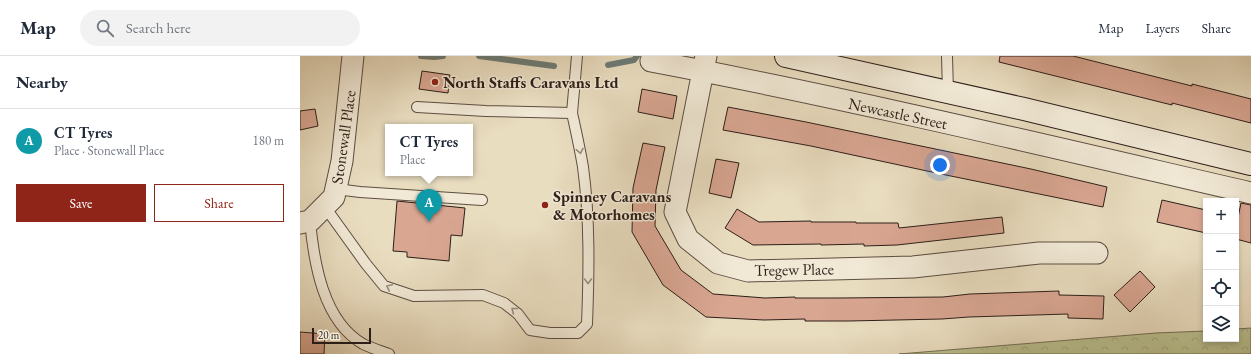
<!DOCTYPE html>
<meta charset="utf-8">
<style>
body{margin:0;font-family:"EB Garamond",serif;background:#f2f2f3;color:#1f2937}
.controls{position:absolute;right:12px;bottom:12px;display:grid;overflow:hidden;border-radius:0px;box-shadow:0 2px 6px #0003}
.controls button{width:36px;height:36px;display:grid;place-items:center;padding:0;border:0;border-bottom:1px solid #e0e1e3;background:#fff;color:#1f2937;font:20px sans-serif}
.scale{position:absolute;left:12px;bottom:10px;width:59px;box-sizing:border-box;padding-left:4px;border:2px solid #2d1e18;border-top:0;font-size:11px;line-height:14px;white-space:nowrap;color:#2d1e18;-webkit-text-stroke:3px #f1e9d6;paint-order:stroke}
.you{position:absolute;left:640px;top:109px;width:14px;height:14px;margin:-10px;border:3px solid #fff;border-radius:50%;background:#1a73e8;box-shadow:0 0 0 6px #1a73e833}
.badge{display:grid;place-items:center;width:26px;height:26px;border-radius:50%;background:#8f2418;color:#fff;font-size:13px;font-weight:700}
.pin{position:absolute;translate:-50% -33px;filter:drop-shadow(0 1px 2px #0008)}
.pin::after{content:'';position:absolute;top:21px;width:14px;height:12px;background:inherit;clip-path:polygon(0 0,100% 0,50% 100%)}
.popup{position:absolute;left:85px;top:68px;width:88px;height:52px;box-sizing:border-box;display:grid;place-content:center;border-radius:0px;background:#fff;filter:drop-shadow(0 1px 3px #0005);font-size:13px;white-space:nowrap;color:#747a83}
.popup b{font-size:15px;color:#1f2937}
.popup::after{content:'';position:absolute;left:50%;top:100%;margin-left:-8px;border:8px solid transparent;border-top-color:#fff}
.list{margin:0;padding:0;list-style:none}
h2{display:flex;justify-content:space-between;align-items:center;height:52px;margin:0;padding:0 16px;font-size:17px}
h2 small{font-size:13px;font-weight:400;color:#747a83}
.list li{display:grid;grid-template-columns:26px 1fr auto;gap:12px;align-items:center;box-sizing:border-box;height:64px;padding:0 16px;border-top:1px solid #e0e1e3}
.list b{display:block;font-size:15px;white-space:nowrap}
.list p{margin:0;font-size:13px;white-space:nowrap;color:#747a83}
.list em{font-size:13px;font-style:normal;color:#747a83}
.actions{display:flex;gap:8px;padding:12px 16px}
.actions a{flex:1;padding:9px 0;border:1px solid #8f2418;border-radius:0px;text-align:center;font-size:14px;color:#8f2418}
.actions .main{background:#8f2418;color:#fff}
.icon{flex:none;width:22px;height:22px;fill:none;stroke:currentColor;stroke-width:2;stroke-linecap:round;stroke-linejoin:round}
.map{position:relative;flex:none;width:951px;height:298px;overflow:hidden}
header{display:flex;align-items:center;gap:24px;box-sizing:border-box;height:56px;padding:0 20px;background:#fff;border-bottom:1px solid #e0e1e3}
header strong{font-size:19px}
nav{display:flex;gap:22px;margin-inline-start:auto;font-size:14px}
.search{width:280px;height:36px;background:#f2f2f3;display:flex;align-items:center;gap:10px;box-sizing:border-box;padding:0 14px;border-radius:22px;color:#747a83;font-size:15px}
main{display:flex}
aside{flex:1;background:#fff}
.map>svg:first-child{display:block}
</style>
<header>
<strong>Map</strong>
<div class="search"><svg class="icon" aria-label="search" viewBox="0 0 24 24"><circle cx="10" cy="10" r="6"/><path d="M15 15l6 6"/></svg>Search here</div>
<nav><a>Map</a><a>Layers</a><a>Share</a></nav>
</header>
<main>
<aside>
<h2>Nearby<small></small></h2>
<ul class="list">
<li><span class="badge" style="background:#0f9aa8">A</span><div><b>CT Tyres</b><p>Place · Stonewall Place</p></div><em>180 m</em></li>
</ul>
<div class="actions"><a class="main">Save</a><a>Share</a></div>
</aside>
<div class="map">
<svg width="951" height="298" viewBox="0 0 951 298">
<defs>
<pattern id="forest-crowns" width="20" height="18" patternUnits="userSpaceOnUse"><rect width="20" height="18" fill="#bac090"/><path d="M2 6a3 3 0 1 1 6 0M12 15a3 3 0 1 1 6 0" fill="none" stroke="#a0a57b"/></pattern>
</defs>
<rect width="100%" height="100%" fill="#e9ddc0"/>
<filter id="stains"><feTurbulence type="fractalNoise" baseFrequency=".005" numOctaves="4"/><feColorMatrix values="0 0 0 0 .2 0 0 0 0 .09 0 0 0 0 .02 0 0 0 .5 -.17"/></filter>
<radialGradient id="worn" r=".72"><stop offset=".6" stop-color="#630" stop-opacity="0"/><stop offset="1" stop-color="#630" stop-opacity=".3"/></radialGradient>
<path fill="url(#forest-crowns)" stroke="#746f54" d="M951,272V298H599L856,277L906,275V283H936V273Z"/>
<g fill="none" stroke-linecap="round" stroke-linejoin="round">
<path stroke="#6d7c77" stroke-width="6" d="M121,0L134,1L143,0
M179,0L254,10
M308,9L334,4L337,0"/>
</g>
<path fill="#d9a692" stroke="#2d1e18" d="M700,0H773L892,30V28L951,43V67L872,47V49L699,6Z
M122,15L150,19L148,37L119,33Z
M342,33L377,40L373,63L338,56Z
M428,51L506,66L731,113L807,131L803,151L641,118L511,90L423,74Z
M15,53L18,70L0,74V55Z
M343,87L365,91L356,134L355,170L381,214L413,238L465,242L495,241V242H540L643,241L670,238L759,235V239L804,240L803,263L768,262V258L669,261L642,263L549,265H505V263L464,264L406,261L363,229L332,176L333,132Z
M416,103L439,107L431,142L409,137Z
M862,144L906,154V177L857,166Z
M97,145L165,152L162,180L151,179L149,205L107,201V196L93,195Z
M941,147L951,149V187L936,183V171Z
M437,153L459,166L511,165V166H556V167H598L599,172L702,161L704,177L597,189L564,190V188L521,189V188L453,189L425,172Z
M840,215L855,231L830,256L814,239Z
M0,276L25,278L24,298H0Z"/>
<g fill="none" stroke-linecap="round" stroke-linejoin="round">
<defs>
<path id="lane" d="M647,0L648,36
M117,51L186,55L272,57L277,0
M36,133L60,136L182,144
M25,151L66,208L84,230L114,240L183,239L204,247L218,258L230,274L250,277H278L287,268C289,216 290,163 283,111C280,93 276,75 272,57
M10,165C14,207 23,265 63,288C71,292 81,295 89,298"/>
<path id="street" d="M406,0L375,156L388,183L418,207L448,215L613,211L739,197H797
M351,5C552,43 752,91 951,137
M0,167L10,165L34,141L42,105L53,0"/>
<path id="secondary" d="M486,0L724,53L951,108"/>
</defs>
<use href="#lane" stroke="#5c4e42" stroke-width="12"/>
<use href="#street" stroke="#5c4e42" stroke-width="23"/>
<use href="#secondary" stroke="#2d1e18" stroke-width="24"/>
<use href="#lane" stroke="#f1e9d6" stroke-width="10"/>
<use href="#street" stroke="#f1e9d6" stroke-width="21"/>
<use href="#secondary" stroke="#f1e9d6" stroke-width="22"/>
</g>
<defs><path id="oneway-chevron" d="M-2-3.5L2.5 0L-2 3.5" fill="none" stroke-width="1.6" stroke-linecap="round" stroke-linejoin="round"/></defs>
<g stroke="#998e80">
<use href="#oneway-chevron" transform="translate(280 95) rotate(79)"/>
<use href="#oneway-chevron" transform="translate(288 225) rotate(90)"/>
<use href="#oneway-chevron" transform="translate(89 231) rotate(-155)"/>
<use href="#oneway-chevron" transform="translate(214 254) rotate(-142)"/>
</g>
<g fill="#8f2418" stroke="#f1e9d6" stroke-width="1.5">
<circle cx="135" cy="26" r="4"/>
<circle cx="245" cy="149" r="4"/>
</g>
<g text-anchor="middle" stroke-width="3" stroke-linejoin="round" paint-order="stroke">
<g font-size="16" font-weight="bold" fill="#2d1e18" stroke="#f1e9d6" text-anchor="start">
<text x="143" y="32">North Staffs Caravans Ltd</text>
<text x="253" y="146">Spinney Caravans<tspan x="253" dy="18">&amp; Motorhomes</tspan></text>
</g>
<g font-size="16" fill="#2d1e18" stroke="#f1e9d6">
<text transform="translate(598 57) rotate(12)" y="6">Newcastle Street</text>
<text transform="translate(43 81) rotate(-82)" y="6">Stonewall Place</text>
<text transform="translate(494 213) rotate(-1)" y="6">Tregew Place</text>
</g>
</g>
<rect width="100%" height="100%" filter="url(#stains)"/>
<rect width="100%" height="100%" fill="url(#worn)"/>
</svg>
<div class="controls">
<button>+</button>
<button>−</button>
<button><svg class="icon" aria-label="locate" viewBox="0 0 24 24"><circle cx="12" cy="12" r="6"/><path d="M12 2v4M12 18v4M2 12h4M18 12h4"/></svg></button>
<button><svg class="icon" aria-label="layers" viewBox="0 0 24 24"><path d="M12 4l9 5-9 5-9-5zM3 14l9 5 9-5"/></svg></button>
</div>
<div class="scale">20 m</div>
<div class="you"></div>
<div class="pin badge" style="left:129px;top:166px;background:#0f9aa8">A</div>
<div class="popup"><b>CT Tyres</b>Place</div>
</div>
</main>
